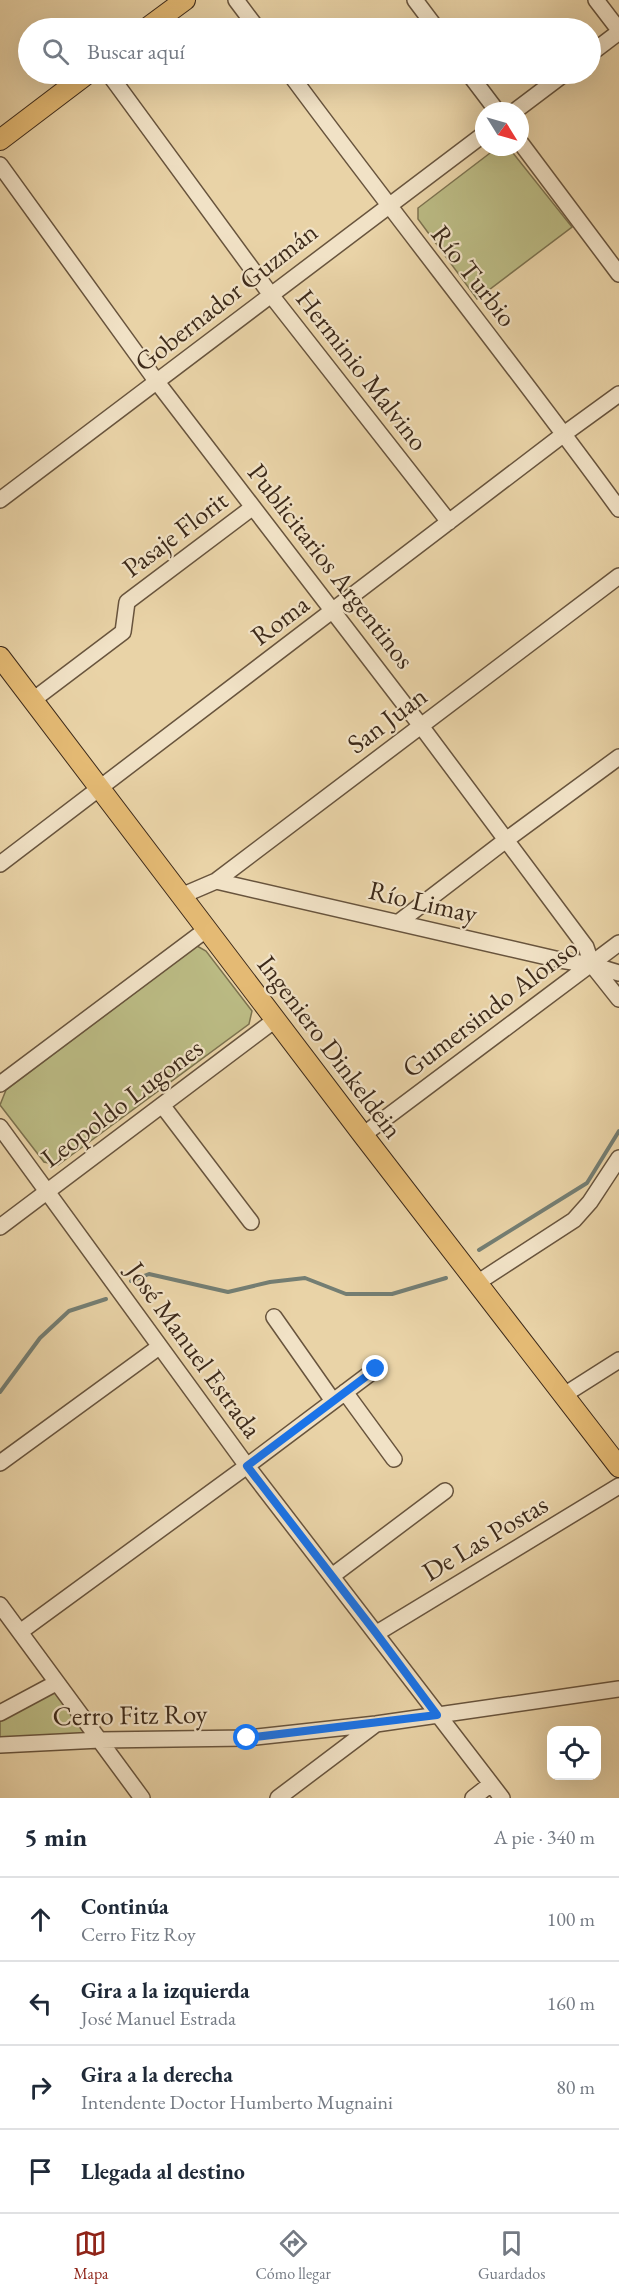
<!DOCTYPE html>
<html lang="es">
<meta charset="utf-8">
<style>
body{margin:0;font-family:"EB Garamond",serif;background:#f2f2f3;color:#1f2937}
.controls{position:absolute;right:18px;bottom:18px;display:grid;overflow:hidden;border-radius:12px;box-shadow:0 6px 24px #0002}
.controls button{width:54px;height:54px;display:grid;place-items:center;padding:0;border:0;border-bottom:2px solid #e0e1e3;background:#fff;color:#1f2937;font:30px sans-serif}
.compass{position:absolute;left:475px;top:102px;width:54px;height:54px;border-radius:50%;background:#fff;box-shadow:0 6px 24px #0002;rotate:127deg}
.stop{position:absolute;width:18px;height:18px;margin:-14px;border:4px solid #1a73e8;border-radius:50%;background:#fff}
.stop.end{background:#1a73e8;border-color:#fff;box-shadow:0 2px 6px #0008}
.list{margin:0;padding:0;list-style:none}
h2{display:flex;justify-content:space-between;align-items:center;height:78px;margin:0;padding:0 24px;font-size:26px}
h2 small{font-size:20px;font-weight:400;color:#747a83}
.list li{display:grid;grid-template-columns:39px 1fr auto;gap:18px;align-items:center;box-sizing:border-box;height:84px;padding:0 24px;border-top:2px solid #e0e1e3}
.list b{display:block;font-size:22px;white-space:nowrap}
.list p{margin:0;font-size:20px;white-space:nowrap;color:#747a83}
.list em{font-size:20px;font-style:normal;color:#747a83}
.icon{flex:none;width:33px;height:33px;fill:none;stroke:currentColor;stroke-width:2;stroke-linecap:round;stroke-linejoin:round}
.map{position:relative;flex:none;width:619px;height:1798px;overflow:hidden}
.search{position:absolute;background:#fff;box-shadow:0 6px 24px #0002;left:18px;right:18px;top:18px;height:66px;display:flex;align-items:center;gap:15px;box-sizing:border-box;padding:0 21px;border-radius:33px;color:#747a83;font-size:22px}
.sheet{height:414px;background:#fff}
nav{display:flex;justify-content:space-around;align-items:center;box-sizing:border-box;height:84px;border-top:2px solid #e0e1e3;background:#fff;font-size:16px;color:#747a83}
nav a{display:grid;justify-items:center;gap:3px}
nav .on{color:#8f2418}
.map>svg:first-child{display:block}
</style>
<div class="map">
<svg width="619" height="1798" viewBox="0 0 619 1798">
<rect width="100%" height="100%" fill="#e9d3a7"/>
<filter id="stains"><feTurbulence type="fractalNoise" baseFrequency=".00333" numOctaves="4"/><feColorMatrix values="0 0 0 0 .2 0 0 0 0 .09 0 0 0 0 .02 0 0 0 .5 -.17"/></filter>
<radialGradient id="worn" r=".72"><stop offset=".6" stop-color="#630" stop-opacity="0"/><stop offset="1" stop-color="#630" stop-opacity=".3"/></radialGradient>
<path fill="#bbbb84" stroke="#7c724f" stroke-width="1.5" d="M498,147L509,148L572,227L477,299L418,219V208Z
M197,946L206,951L252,1011L249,1024L58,1165L44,1162L0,1105L6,1090Z
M55,1692L87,1735L0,1740V1721Z"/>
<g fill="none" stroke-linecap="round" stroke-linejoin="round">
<path stroke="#747e73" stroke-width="4" d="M479,1250L587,1183L619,1131
M131,1281L149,1274L228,1292L270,1282L305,1278L346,1294H392L446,1278
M0,1392L40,1338L69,1311L106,1299"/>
<defs>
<path id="minor" d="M236,0L257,28
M415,0L436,28
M596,0L619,30
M590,54L619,32
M109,74L271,295L449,522
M290,74C398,220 512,362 619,509
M469,74L497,111
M515,111L564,74
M520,142L619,274
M0,165L157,382L421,726L586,947L592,965L619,999
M0,500L484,134
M33,700L123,632L127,602L253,507
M0,864L564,434L619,394
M216,881L560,960L592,965L619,973
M181,896L216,881L619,576
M399,922L506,840L619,757
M0,1084L207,929
M162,1105L251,1222
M0,1127L247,1466L502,1798
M363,1135L619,943
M0,1227L275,1020
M477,1283L574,1220L590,1202L619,1158
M274,1317L333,1401
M345,1392L394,1459
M564,1395L619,1360
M0,1463L159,1347
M332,1576L445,1491
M0,1605L142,1798
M20,1632L247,1466L376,1369
M377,1633L619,1486
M0,1713L56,1683
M0,1745L100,1740L247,1738L376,1724L619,1689
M278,1798L376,1724
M473,1798L491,1784"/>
<path id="major" d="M147,28L185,0
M0,140L87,74
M0,657L363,1135L619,1467"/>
</defs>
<use href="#minor" stroke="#68543d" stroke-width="18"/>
<use href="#major" stroke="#3d2a1a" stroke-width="22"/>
<use href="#minor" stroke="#f1e2c6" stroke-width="15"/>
<use href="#major" stroke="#e4ba74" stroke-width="20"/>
</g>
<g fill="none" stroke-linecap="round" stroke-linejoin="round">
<path stroke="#1a73e8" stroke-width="8" d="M247,1738L437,1715L376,1633L247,1466L376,1369"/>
</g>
<g text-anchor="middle" stroke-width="4.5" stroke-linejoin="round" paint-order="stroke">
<g font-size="27" fill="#3d2a1a" stroke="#f1e2c6">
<text transform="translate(474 276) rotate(52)" y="9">Río Turbio</text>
<text transform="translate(226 297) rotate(-38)" y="9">Gobernador Guzmán</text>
<text transform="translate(362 370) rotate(52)" y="9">Herminio Malvino</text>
<text transform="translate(175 534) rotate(-37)" y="9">Pasaje Florit</text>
<text transform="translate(331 566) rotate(52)" y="9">Publicitarios Argentinos</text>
<text transform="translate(280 620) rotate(-37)" y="9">Roma</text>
<text transform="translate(387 720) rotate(-37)" y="9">San Juan</text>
<text transform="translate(423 902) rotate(13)" y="9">Río Limay</text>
<text transform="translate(490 1008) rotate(-37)" y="9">Gumersindo Alonso</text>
<text transform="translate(330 1047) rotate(53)" y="9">Ingeniero Dinkeldein</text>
<text transform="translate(122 1103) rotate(-37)" y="9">Leopoldo Lugones</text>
<text transform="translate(194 1350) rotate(54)" y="9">José Manuel Estrada</text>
<text transform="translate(485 1538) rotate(-31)" y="9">De Las Postas</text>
<text transform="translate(130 1715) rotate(-1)" y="9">Cerro Fitz Roy</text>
</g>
</g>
<rect width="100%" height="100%" filter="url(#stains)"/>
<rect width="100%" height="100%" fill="url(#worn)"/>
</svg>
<div class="controls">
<button><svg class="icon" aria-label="locate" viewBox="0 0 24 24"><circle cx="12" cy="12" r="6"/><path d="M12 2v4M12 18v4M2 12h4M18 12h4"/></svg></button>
</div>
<svg class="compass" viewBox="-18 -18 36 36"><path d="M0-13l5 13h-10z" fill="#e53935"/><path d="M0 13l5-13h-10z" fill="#747a83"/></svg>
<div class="stop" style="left:247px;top:1738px"></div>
<div class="stop end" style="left:376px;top:1369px"></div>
<div class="search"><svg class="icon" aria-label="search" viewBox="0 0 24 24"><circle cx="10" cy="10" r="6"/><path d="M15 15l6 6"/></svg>Buscar aquí</div>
</div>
<section class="sheet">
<h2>5 min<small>A pie · 340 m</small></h2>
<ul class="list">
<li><svg class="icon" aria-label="ahead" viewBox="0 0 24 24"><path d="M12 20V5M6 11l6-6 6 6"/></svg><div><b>Continúa</b><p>Cerro Fitz Roy</p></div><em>100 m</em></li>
<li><svg class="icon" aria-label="left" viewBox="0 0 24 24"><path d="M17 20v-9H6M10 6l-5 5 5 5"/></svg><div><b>Gira a la izquierda</b><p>José Manuel Estrada</p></div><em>160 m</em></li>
<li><svg class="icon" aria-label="right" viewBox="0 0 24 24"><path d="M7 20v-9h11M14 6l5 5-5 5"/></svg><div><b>Gira a la derecha</b><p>Intendente Doctor Humberto Mugnaini</p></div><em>80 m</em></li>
<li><svg class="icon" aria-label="arrive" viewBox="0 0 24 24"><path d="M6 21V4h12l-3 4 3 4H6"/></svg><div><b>Llegada al destino</b></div></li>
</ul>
</section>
<nav>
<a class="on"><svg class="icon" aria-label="map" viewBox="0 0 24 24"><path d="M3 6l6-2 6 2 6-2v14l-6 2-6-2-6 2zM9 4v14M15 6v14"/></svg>Mapa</a>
<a><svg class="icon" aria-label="directions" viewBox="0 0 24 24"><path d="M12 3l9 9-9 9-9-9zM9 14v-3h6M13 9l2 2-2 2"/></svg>Cómo llegar</a>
<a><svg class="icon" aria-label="saved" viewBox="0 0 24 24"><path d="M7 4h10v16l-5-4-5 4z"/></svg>Guardados</a>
</nav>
